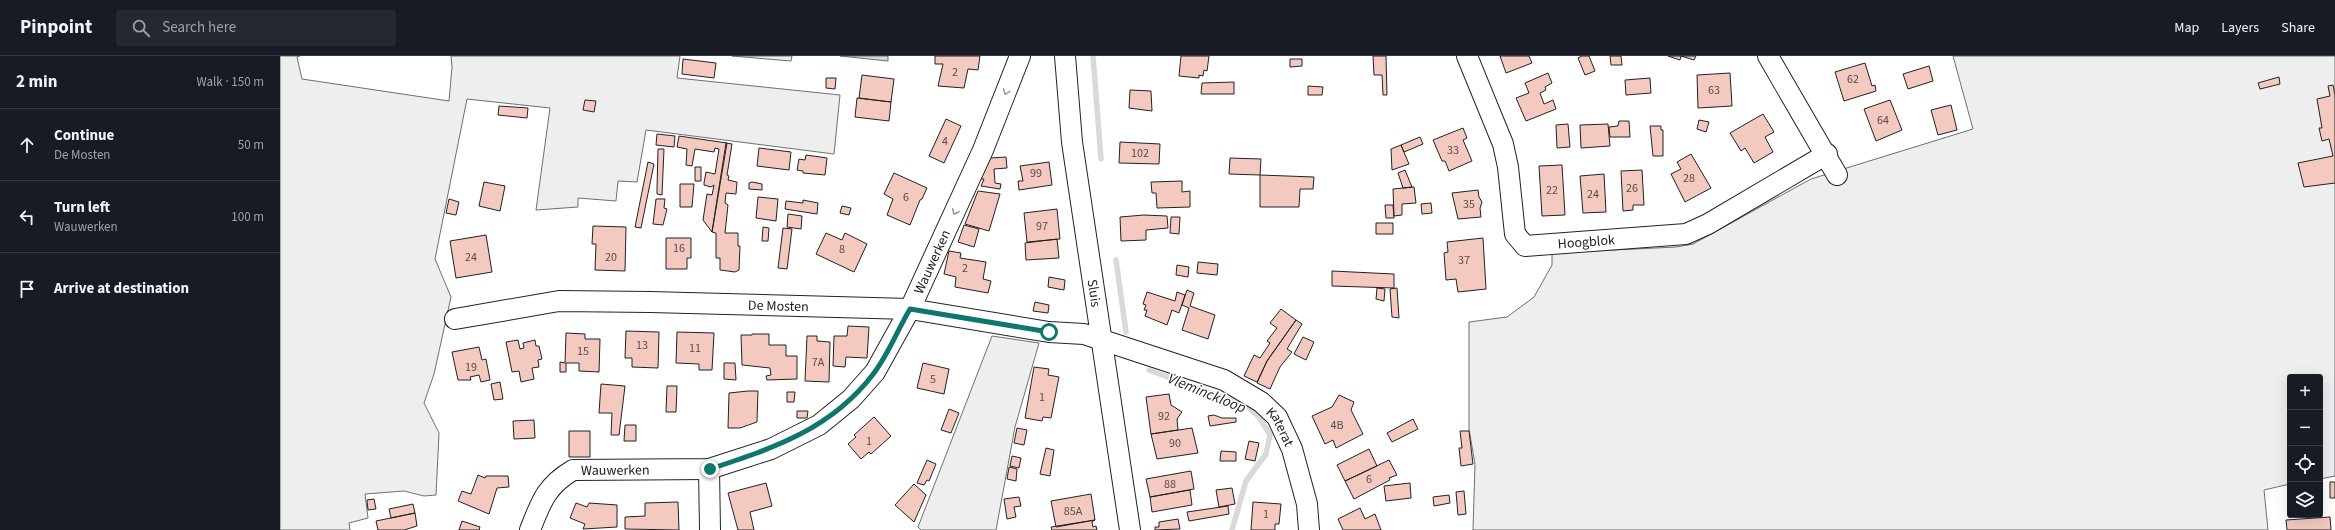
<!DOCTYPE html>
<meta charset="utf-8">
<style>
body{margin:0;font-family:"Source Sans 3",sans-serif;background:#242831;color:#f1f3f6}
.controls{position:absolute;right:12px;bottom:12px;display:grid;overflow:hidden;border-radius:4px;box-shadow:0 4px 16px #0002}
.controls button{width:36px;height:36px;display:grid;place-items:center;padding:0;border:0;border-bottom:1px solid #363941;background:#171b24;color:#f1f3f6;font:20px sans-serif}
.stop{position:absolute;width:12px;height:12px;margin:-9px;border:3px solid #0f766e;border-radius:50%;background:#fff}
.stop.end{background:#0f766e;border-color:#fff;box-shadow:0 1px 4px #0008}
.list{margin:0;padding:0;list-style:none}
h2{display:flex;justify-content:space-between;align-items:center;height:52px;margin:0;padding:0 16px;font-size:17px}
h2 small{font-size:13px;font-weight:400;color:#9ea1a6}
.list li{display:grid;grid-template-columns:26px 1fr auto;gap:12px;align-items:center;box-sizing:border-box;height:72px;padding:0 16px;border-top:1px solid #363941}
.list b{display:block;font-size:15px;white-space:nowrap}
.list p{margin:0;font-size:13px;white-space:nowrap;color:#9ea1a6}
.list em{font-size:13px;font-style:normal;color:#9ea1a6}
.icon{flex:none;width:22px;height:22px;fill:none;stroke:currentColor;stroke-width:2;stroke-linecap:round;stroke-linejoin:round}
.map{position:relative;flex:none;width:2055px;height:474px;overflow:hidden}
header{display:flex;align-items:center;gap:24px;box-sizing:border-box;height:56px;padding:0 20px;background:#171b24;border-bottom:1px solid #363941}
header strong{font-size:19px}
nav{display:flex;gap:22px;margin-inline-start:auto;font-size:14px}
.search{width:280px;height:36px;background:#242831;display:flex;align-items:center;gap:10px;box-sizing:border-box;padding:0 14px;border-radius:4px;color:#9ea1a6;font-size:15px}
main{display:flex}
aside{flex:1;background:#171b24}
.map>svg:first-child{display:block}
</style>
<header>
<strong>Pinpoint</strong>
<div class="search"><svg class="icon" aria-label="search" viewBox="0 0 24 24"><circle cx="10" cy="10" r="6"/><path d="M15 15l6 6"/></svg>Search here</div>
<nav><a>Map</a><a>Layers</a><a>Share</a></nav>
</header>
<main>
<aside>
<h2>2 min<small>Walk · 150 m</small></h2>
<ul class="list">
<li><svg class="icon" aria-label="ahead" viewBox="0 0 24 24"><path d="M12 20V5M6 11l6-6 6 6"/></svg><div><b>Continue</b><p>De Mosten</p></div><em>50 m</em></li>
<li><svg class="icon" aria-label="left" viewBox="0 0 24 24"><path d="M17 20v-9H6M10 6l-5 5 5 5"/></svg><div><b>Turn left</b><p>Wauwerken</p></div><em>100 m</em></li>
<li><svg class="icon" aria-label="arrive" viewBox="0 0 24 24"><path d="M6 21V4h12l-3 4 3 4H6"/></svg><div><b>Arrive at destination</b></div></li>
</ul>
</aside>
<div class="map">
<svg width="2055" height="474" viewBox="0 0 2055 474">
<rect width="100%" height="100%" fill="#fff"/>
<path fill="#eee" stroke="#6f6f6f" d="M0,0H20L17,1L22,23L169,45L172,11L171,0H400L397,22L560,39L554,98L366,74L357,126L338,125L336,145L298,142V151L256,154L270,52L187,43L155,203L171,241L154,318L144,347L159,377L156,439L144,440L124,435L85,438L88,462L69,467L70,474H0Z
M452,0H512L511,5Z
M1673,0H2055V420L2040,423V321H2010V428L1984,434L1988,474H1193L1195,408L1189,373V266L1227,261L1254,241L1272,209V197L1396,191L1413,188L1531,123L1693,73Z
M712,280L759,287L735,371L716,474H641L638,471Z"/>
<path fill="#d9d9d9" stroke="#6f6f6f" d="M560,0H608V5Z"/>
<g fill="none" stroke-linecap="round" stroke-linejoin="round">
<path stroke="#d9d9d9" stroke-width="5.5" d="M813,0L821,103
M836,204L846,276
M869,314L968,351L979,361L990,379L986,398L966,425L952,474"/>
</g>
<path fill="#f3c9c0" stroke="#222" d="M655,0H700L698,14L688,13L684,32L658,30L663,8H655Z
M901,0H929L927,15L924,14L923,20L919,19V22L899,20Z
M1093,0H1106L1107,39H1103L1102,19H1094Z
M1220,0H1249L1252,7L1226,17Z
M1302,0H1309L1315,15L1305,19L1298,2Z
M1330,0H1341L1342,9H1331Z
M1388,0H1416L1414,4L1401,0L1400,4Z
M403,3L436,7L434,22L402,18Z
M1010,3H1022V10L1010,11Z
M1585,7L1592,30L1595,29L1596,35L1564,45L1555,16Z
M1649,10L1653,25L1628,33L1623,18Z
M1268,17L1272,27L1265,31L1266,34L1260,37L1264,48L1273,44L1276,53L1246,65L1236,42L1249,37L1245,27Z
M1450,17L1452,50L1418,52L1417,19Z
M582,19L614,23L611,46L579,42Z
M1999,21L2000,28L1980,33L1978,27Z
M546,22H556L555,33L546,32Z
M1370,22L1371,37L1346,39L1345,24Z
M954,26V38H921L922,27Z
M2053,29L2055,39V127L2024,131L2018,107L2053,100L2049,83L2042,85L2039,72H2042L2037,43L2050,40L2048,30Z
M1028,30L1043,31L1042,39H1028Z
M850,34L871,35L872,55L849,52Z
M577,42L611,46L609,65L575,61Z
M305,44L316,45L314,56L303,54Z
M1610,44L1622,74L1596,85L1584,53Z
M1671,49L1677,74L1658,79L1651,54Z
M219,50L248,52L247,62L218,59Z
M1483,58L1494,76L1485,81L1493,96L1474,107L1465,92L1461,95L1450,77Z
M666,63L681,70L664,107L649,100Z
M1419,64L1429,66L1426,76L1417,73Z
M1339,65H1349L1350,81H1330L1329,71L1338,70Z
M1288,68L1290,91L1277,92L1276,69Z
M1328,68L1330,90L1301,92L1300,69Z
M1370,70H1381V74H1383V100H1373Z
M1183,72L1187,82L1183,84L1192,105L1169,115L1165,105H1162L1153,84Z
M377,78L395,80L394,91L376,89Z
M399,80L447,87L432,176L423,164L427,138L432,139L434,129L431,131L424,129V127L426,116L435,118L439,93L435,92L434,96L415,93L412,110L406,109L407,93L397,91Z
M1140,81L1143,88L1124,96L1121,89Z
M840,86L880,88L879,108L839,107Z
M446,87L452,88L447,119L449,120L448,124L457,126L456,138L446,137L445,147L448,149L445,177H458V190H460L459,214L455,216L440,214V202H436V177L432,176Z
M1121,89L1129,108L1112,114L1111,93Z
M479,92L511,96L509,114L477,110Z
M378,93H384L382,139L377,138V133Z
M1411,98L1431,132L1405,146L1391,118L1401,113L1397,106Z
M526,99L547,102L545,119L523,117V115L517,114L519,103L525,104Z
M726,101L727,112L714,113L715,127L721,128L720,133L701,130L704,123H701L710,102Z
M950,102L981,103L980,119L949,118Z
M368,106L374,108L361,172L355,171Z
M769,106L772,129L739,134L738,125H743L740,110Z
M1282,109L1285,159L1262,160L1259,110Z
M415,111H421V125H415Z
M1125,114L1132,131L1123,132L1118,117Z
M1362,114L1364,149H1353V154L1343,155L1341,115Z
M614,117L647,132L642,143L640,144L630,169L607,159L613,143L604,138Z
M1324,118L1326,156L1303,157L1300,120Z
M980,119L1034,121L1033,133H1020L1019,151H980Z
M902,125V136L910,135V151L877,152L876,137H872L871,126Z
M204,126L225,130L220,155L199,150Z
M472,126L482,128V134L469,133V127Z
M400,128H414L412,151H400Z
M1134,131L1136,147L1122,148V159L1114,160L1113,133Z
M1198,134L1199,141L1202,146L1200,152L1201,161L1178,163L1172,137Z
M698,135L720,138L709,175L685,168Z
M478,141L498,143L496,165L476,162Z
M169,143L179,146L176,159L166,157Z
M376,143H385L384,152L387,153L383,169L373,168Z
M523,144L538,147L537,158L505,153L506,145L523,147Z
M1151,147L1152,157L1142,158L1141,148Z
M1105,149H1113L1114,162H1106Z
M562,150L571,152L569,159L560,157Z
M777,153L780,183L747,186L744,157Z
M508,158L522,160L521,173L507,171Z
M864,159L887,160L888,172L866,174V184L841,185L840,161Z
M891,161H900L899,178L890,177Z
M1096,167H1113V178H1096Z
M684,169L699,173L694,191L678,186Z
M313,170L346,171L345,215L315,214L316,188H312Z
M483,171L489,172L488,185H482Z
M503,172L512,173L507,213L498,212Z
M546,177L562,184L565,177L587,188L574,216L536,198Z
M206,179L212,216L176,222L170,185Z
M386,182H411V202H407V213H386Z
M1203,182L1206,233L1178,236L1176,223L1166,224L1164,197L1168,196L1167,186Z
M777,183L779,202L746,204L745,187Z
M669,195L681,197L680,202L706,206L703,223L711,225L708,237L675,231L676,221L664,218Z
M918,206L938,208L937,219L917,217Z
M897,209L909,211L908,221L896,219Z
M1052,215L1114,218V232L1052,230Z
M769,221L785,224L784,234L768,231Z
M1097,232L1105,233L1104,245L1096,243Z
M1117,232L1119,262L1112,261L1110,233Z
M907,234L914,237L910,250L935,259L928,283L902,274L909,252L902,249Z
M867,236L895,245L897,236L905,239L899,257L892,254L887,269L865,260L867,254H864L866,249L863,248Z
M755,246L769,249L768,257L753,255Z
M1001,253L1016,264L987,305L977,326L964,320L974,299L980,302L990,287L987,285L997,272L990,267Z
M1016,264L1022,268L1007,293L1012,296L1000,311L990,333L977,327L987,305Z
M568,270L589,271L587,302L566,301L565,311L553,310L554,280H567Z
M346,275L379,276L378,312L352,311V302H345Z
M397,276L434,277L432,314H419V308L396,307Z
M286,277L305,278V283H320L319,316L299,315V307H286V316H280V306L285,307Z
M472,278H489V289H506V300H517V323L487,324L486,320L491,319L490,312L462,309L461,279H472Z
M527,280H537V285L550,286L549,326L525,325Z
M1023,281L1034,286L1026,304L1014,298Z
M238,284L240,293L244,292L243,287L255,284L256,290H259L262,303L258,304L259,311L252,312L254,323L241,326L239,315L232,316L226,286Z
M199,291L202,304L206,303L210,324L201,326L199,319L190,321L191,324H178L172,296Z
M444,307H455L456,324L444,323Z
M643,307L669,313L664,338L637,332Z
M754,311L769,313L768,319L779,321L771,362L763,361L762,365L745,362Z
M220,326L223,343L214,344L211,328Z
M321,328L345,330L339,379H331L332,357H319Z
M387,330H397L396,356H386Z
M468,335H478L477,366L460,372H448L449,337Z
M507,336H515L514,346H507Z
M889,338L891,349L902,356L897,363L898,374L871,378L866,341Z
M1059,339L1074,346L1071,354L1083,378L1056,392L1053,384L1045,388L1032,360L1052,351Z
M669,353L679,357L671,377L661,374Z
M517,355H528L527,362H517Z
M934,359L942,362H956V366L930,370L928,360Z
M594,361L611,380L591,398L589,396L581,403L568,388L576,381L574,379Z
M1133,363L1138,373L1112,386L1107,377Z
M254,364L255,382L234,383L233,365Z
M345,369H356V385H344Z
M737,372L747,374L744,389L734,387Z
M912,372L918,397L877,403L871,378Z
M289,375H310V401H289Z
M1180,375H1189L1193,408L1181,410L1179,392H1182Z
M969,385L979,387L975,405L965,403Z
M766,392L774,394L770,420L760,418Z
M1089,393L1097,410L1065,425L1057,409Z
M941,395L956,396V405H940Z
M732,400L741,402L739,412L730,410Z
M647,404L656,408L649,425L647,424L644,429L637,427Z
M1109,404L1117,419L1109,422L1110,424L1074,443L1065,425Z
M729,411L737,413L736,425L727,423Z
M911,415L914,433L870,441L866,423Z
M198,419L205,422L206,420H228L229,431L217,432L209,458L178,445L182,435L191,438Z
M2050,426H2055V442H2050Z
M486,427L492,450L470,456L474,474H458L448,437Z
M1130,427L1131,442L1106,445L1104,430Z
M634,428L646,439L634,466L615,449Z
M952,432L955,448L939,451L936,434Z
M910,434L912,449L872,456L870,441Z
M1184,435L1186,458L1178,459L1176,436Z
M811,438L815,464L776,471L771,445Z
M1169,439L1170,447L1154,450L1153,441Z
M739,441L741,450L734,451L736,461L727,463L724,443Z
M94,443L96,453L88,454L87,444Z
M398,446L399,474L345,473V461L365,460V447Z
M973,446L1001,448L999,468H995V474H971Z
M296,447L307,451L309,447L337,449V471L303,473L305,468L290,462Z
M133,448L135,457L111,462L109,453Z
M948,450L949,458L909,465L907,456Z
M1080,452L1085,463L1095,458L1101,474H1063L1058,463Z
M135,457L137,470L124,474H98L96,465Z
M2050,461L2051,474H2007L2006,464Z
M898,463L900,473L875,474V471H879V466Z
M815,464L812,466L813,471L816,470L817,474H772L771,471Z
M182,465L200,471L199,474H179Z"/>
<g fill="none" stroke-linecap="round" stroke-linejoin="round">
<defs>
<g id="minor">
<path id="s1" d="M785,0L792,86L850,474"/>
<path id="s2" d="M1187,0L1223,88L1228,111L1235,178L1245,190L1406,178L1428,168L1547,98"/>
<path d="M1488,0L1557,119"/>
<path id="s3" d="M175,263L279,245L370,246L630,253L769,276L804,278L944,324L981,346L997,361L1012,393L1027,448L1029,474"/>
<path d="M429,413L430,474"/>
<path id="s4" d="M250,474C261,446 266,430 293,414L429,413L491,393L539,369L571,343L595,316L630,253L703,94L740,0"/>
</g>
</defs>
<use href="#minor" stroke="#222" stroke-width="22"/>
<use href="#minor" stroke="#fff" stroke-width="20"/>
</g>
<defs><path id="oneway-chevron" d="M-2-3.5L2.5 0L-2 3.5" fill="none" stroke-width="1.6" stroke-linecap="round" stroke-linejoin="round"/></defs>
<g stroke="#9c9c9c">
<use href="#oneway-chevron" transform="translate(726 36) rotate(111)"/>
<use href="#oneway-chevron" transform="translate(675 156) rotate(115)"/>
</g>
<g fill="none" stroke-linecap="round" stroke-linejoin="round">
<path stroke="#0f766e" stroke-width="5" d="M430,413C494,392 552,373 594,317C609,297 618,273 630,253L769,276"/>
</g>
<g text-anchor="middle" stroke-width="3" stroke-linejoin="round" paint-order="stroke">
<g font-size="12" fill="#564c4a">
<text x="675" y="20">2</text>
<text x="1573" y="27">62</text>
<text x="1434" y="38">63</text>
<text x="1603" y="68">64</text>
<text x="665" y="89">4</text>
<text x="1173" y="98">33</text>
<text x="860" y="101">102</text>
<text x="756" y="121">99</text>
<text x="1409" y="126">28</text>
<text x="1352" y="136">26</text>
<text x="1272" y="138">22</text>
<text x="1313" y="142">24</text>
<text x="626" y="145">6</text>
<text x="1189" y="152">35</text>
<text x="762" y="174">97</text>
<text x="399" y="196">16</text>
<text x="562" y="197">8</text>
<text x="191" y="205">24</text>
<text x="331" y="205">20</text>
<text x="1184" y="208">37</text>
<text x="685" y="216">2</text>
<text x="362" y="293">13</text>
<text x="415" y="296">11</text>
<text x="303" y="299">15</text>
<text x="538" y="310">7A</text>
<text x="191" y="315">19</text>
<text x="653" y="327">5</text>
<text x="762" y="345">1</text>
<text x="884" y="364">92</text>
<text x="1057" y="373">4B</text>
<text x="589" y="389">1</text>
<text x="895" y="391">90</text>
<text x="1089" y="427">6</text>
<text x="890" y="432">88</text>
<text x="793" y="459">85A</text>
<text x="986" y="462">1</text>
</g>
<g font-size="14" fill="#222" stroke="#fff">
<text dy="5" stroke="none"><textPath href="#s2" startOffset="263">Hoogblok</textPath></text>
<text dy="5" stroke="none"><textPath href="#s4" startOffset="532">Wauwerken</textPath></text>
<text dy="5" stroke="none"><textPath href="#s1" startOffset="239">Sluis</textPath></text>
<text dy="5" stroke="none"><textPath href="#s3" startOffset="325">De Mosten</textPath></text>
<text dy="5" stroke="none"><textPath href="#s3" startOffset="855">Katerat</textPath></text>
<text dy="5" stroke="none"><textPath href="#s4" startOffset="118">Wauwerken</textPath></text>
</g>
<g font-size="15" font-style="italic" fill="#222" stroke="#fff">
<text transform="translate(927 337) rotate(22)" y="5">Vleminckloop</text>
</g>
</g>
</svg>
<div class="controls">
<button>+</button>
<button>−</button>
<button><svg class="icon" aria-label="locate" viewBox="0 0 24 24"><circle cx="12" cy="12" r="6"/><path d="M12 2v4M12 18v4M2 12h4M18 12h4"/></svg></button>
<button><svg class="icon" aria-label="layers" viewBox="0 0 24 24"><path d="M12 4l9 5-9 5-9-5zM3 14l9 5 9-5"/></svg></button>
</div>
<div class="stop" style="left:769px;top:276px"></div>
<div class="stop end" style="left:430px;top:413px"></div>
</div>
</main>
